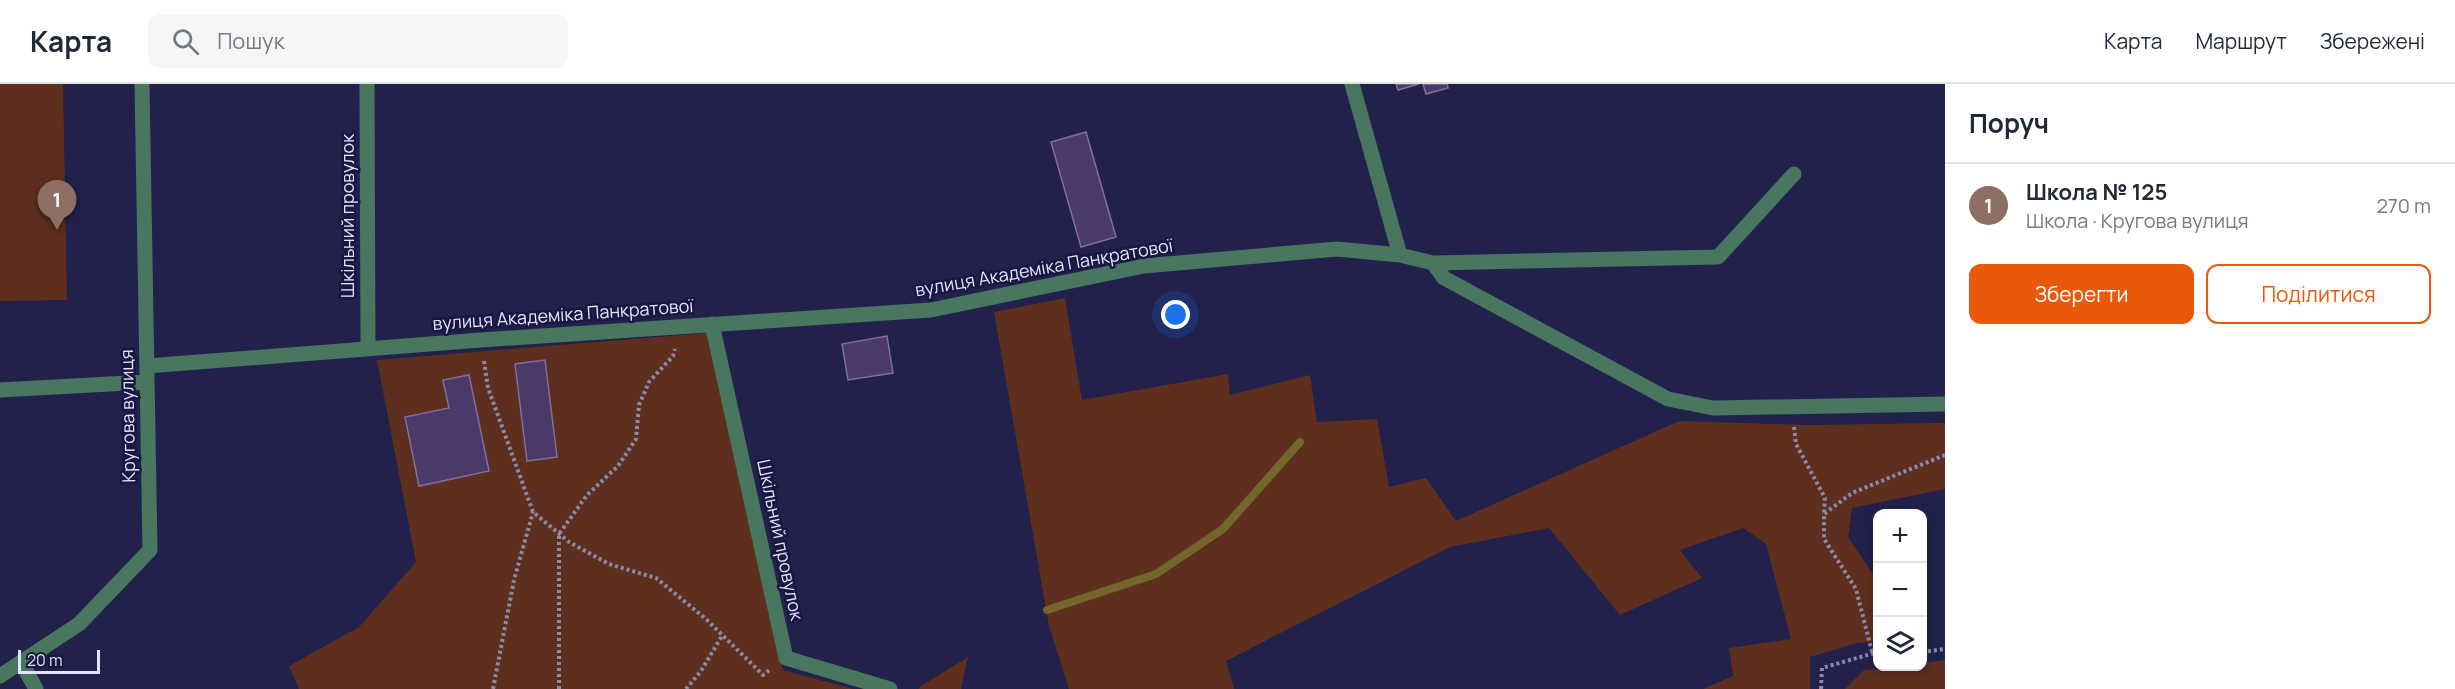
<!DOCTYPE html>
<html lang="uk">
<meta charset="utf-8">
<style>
body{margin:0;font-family:Manrope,sans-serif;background:#f6f6f7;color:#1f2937}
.controls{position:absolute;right:18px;bottom:18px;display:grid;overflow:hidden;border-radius:12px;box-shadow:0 3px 15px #0003}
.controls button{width:54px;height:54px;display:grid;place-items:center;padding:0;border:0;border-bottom:2px solid #e0e1e3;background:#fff;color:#1f2937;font:30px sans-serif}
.scale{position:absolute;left:18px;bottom:15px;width:82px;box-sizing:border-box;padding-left:6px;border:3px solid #e1e4fa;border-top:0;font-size:16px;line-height:21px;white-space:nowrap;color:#e1e4fa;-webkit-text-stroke:4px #181741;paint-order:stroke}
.you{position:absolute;left:1176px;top:231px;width:21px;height:21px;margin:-15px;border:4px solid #fff;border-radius:50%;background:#1a73e8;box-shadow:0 0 0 9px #1a73e833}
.badge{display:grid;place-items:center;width:39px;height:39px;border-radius:50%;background:#ea580c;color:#fff;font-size:20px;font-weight:700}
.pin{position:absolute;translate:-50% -50px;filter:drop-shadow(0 2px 3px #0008)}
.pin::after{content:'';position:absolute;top:32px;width:21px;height:18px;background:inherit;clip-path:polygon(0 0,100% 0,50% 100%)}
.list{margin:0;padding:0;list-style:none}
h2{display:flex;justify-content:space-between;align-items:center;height:78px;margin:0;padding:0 24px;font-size:26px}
h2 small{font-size:20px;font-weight:400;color:#747a83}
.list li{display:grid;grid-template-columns:39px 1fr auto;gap:18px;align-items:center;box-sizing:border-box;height:84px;padding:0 24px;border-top:2px solid #e0e1e3}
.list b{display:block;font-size:22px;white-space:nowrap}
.list p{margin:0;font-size:20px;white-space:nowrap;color:#747a83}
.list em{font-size:20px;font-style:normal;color:#747a83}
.actions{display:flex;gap:12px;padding:18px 24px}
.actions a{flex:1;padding:14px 0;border:2px solid #ea580c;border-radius:12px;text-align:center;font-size:21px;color:#ea580c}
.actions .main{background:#ea580c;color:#fff}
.icon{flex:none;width:33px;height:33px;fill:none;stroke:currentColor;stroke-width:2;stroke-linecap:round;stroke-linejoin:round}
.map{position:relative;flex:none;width:1945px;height:605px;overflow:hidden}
header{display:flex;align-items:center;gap:36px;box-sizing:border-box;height:84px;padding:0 30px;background:#fff;border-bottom:2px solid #e0e1e3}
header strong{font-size:28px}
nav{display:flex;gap:33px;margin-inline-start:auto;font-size:21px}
.search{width:420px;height:54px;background:#f6f6f7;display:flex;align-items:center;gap:15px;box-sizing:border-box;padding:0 21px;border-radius:12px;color:#747a83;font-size:22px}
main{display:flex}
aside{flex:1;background:#fff}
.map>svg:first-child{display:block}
</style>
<header>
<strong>Карта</strong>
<div class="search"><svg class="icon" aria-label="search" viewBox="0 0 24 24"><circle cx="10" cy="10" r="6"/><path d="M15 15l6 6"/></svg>Пошук</div>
<nav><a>Карта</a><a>Маршрут</a><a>Збережені</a></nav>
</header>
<main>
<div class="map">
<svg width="1945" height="605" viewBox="0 0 1945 605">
<rect width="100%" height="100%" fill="#21214c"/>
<path fill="#5e2f1e" d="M0,0H63L67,216L0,217Z
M1065,214L1082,316L1228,290L1230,311L1310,291L1317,338L1377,335L1389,403L1426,394L1456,437L1679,337L1808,341L1945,339V405L1852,424L1848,453L1877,496V558L1857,559L1810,573V605H1703L1733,592L1729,564L1791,555L1766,460L1743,444L1680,466L1702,494L1620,531L1549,444L1450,463L1226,577L1234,605H1069L1049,542L994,228Z
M707,249L783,586L853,605H299L289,582L359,543L416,478L377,276Z
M968,573L961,605H919L921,602Z
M1945,576V605H1845L1864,586L1922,582L1923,579Z"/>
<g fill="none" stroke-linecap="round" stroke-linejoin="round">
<path stroke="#71672a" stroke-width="8" d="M1047,526L1156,490L1223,445L1300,358"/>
</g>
<path fill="#4b3969" stroke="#806fa1" stroke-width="1.5" d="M1396,0H1419L1398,6Z
M1423,0H1447L1448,4L1426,10Z
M1086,48L1116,153L1081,163L1051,58Z
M887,252L893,289L848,296L842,260Z
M545,276L557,373L527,377L515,280Z
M469,291L489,387L419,402L405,333L449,324L443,296Z"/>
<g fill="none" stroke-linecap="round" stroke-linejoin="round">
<path stroke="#8a8cab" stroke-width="4" stroke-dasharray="3 3" stroke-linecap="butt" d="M484,277L488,304L533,428L569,458L609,480L656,494L706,535L763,591L771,585
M1794,343L1796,360L1825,414L1824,429
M1872,568L1856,505L1824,455V430L1852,409L1945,371
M1922,568L1945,565
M493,605L514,496L533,428
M559,605V450L587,411L618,382L636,355L639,321L649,298L673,272L675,265
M686,605L701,587L722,552
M1821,605L1822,584L1878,568"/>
<path stroke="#48765e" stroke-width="15" d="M367,0L368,264
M1352,0L1400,171
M1433,179L1718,173L1794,90
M712,240L786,574L890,605
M147,282L481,256L931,226L1144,182L1337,165L1400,171L1433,179L1444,194L1668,315L1713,324L1945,320
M0,306L146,298
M21,578L36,605
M0,592L79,540L150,466L142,0"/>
</g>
<g text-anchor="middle" stroke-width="5" stroke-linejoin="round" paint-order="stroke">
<g font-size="18" fill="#e1e4fa" stroke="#181741">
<text transform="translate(348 132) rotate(-90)" y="6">Шкільний провулок</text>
<text transform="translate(1044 184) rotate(-10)" y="6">вулиця Академіка Панкратової</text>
<text transform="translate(563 231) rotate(-4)" y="6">вулиця Академіка Панкратової</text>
<text transform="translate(128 332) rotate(-91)" y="6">Кругова вулиця</text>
<text transform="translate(780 456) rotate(78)" y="6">Шкільний провулок</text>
</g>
</g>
</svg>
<div class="controls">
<button>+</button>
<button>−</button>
<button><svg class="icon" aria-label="layers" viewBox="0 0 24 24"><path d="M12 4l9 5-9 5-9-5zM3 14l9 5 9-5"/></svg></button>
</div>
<div class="scale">20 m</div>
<div class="you"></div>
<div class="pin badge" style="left:57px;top:146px;background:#8d6e63">1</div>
</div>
<aside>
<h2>Поруч<small></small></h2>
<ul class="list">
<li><span class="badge" style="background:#8d6e63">1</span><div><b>Школа № 125</b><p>Школа · Кругова вулиця</p></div><em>270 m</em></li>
</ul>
<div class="actions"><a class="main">Зберегти</a><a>Поділитися</a></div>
</aside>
</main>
